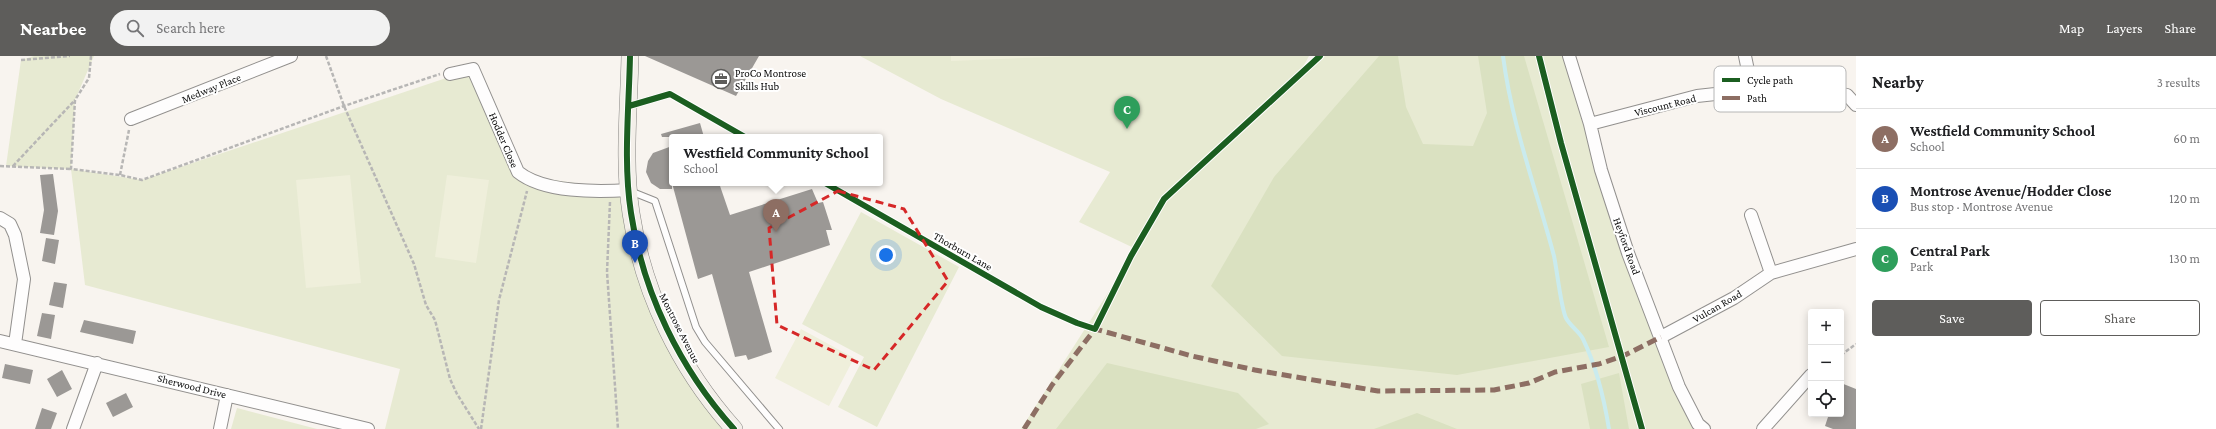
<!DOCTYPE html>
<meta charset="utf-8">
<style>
body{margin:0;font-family:"Crimson Pro",serif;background:#f2f2f2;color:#202124}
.controls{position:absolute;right:12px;bottom:12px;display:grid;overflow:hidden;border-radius:4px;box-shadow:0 2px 10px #0003}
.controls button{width:36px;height:36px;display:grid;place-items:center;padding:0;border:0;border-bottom:1px solid #e0e0e0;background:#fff;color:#202124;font:20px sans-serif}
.you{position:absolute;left:886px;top:199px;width:14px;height:14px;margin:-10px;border:3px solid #fff;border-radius:50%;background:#1a73e8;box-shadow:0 0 0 6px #1a73e833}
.badge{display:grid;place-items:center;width:26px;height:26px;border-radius:50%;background:#5e5d5b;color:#fff;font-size:13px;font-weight:700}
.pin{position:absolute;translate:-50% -33px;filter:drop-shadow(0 1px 2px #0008)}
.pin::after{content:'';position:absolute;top:21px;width:14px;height:12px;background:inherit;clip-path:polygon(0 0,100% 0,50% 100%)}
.popup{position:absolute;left:669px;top:78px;width:214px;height:52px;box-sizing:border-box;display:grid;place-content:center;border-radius:4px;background:#fff;filter:drop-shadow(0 1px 3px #0005);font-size:13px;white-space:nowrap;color:#757577}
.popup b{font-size:15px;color:#202124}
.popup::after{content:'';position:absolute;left:50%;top:100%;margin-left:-8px;border:8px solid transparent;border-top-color:#fff}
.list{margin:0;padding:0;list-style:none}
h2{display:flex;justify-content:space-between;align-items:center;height:52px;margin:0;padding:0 16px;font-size:17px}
h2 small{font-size:13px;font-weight:400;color:#757577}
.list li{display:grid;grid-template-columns:26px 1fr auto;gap:12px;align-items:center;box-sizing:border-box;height:60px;padding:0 16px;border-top:1px solid #e0e0e0}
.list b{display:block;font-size:15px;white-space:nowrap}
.list p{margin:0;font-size:13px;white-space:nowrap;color:#757577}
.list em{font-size:13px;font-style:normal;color:#757577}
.actions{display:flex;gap:8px;padding:12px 16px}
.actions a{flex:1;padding:9px 0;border:1px solid #5e5d5b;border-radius:4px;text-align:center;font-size:14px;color:#5e5d5b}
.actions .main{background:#5e5d5b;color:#fff}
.icon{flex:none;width:22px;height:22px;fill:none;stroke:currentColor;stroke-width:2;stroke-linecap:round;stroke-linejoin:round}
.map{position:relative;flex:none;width:1856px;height:373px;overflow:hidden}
header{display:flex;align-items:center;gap:24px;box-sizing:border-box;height:56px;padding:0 20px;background:#5e5d5b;color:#fff}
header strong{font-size:19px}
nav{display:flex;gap:22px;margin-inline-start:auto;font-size:14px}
.search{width:280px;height:36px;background:#f2f2f2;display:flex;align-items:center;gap:10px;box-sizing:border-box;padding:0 14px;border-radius:22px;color:#757577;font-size:15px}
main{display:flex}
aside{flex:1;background:#fff}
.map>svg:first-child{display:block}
</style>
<header>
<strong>Nearbee</strong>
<div class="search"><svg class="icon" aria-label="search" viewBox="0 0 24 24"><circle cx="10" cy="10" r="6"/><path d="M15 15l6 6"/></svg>Search here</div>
<nav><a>Map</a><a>Layers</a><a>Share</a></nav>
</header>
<main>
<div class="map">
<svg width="1856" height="373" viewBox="0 0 1856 373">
<rect width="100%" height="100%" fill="#f8f4ef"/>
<path fill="#e7ead2" d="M34,0H94L75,44L71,113L142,124L473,13L522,120L629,134L651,237L735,373H385L400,313L85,229L71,113L6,110L21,4Z
M860,0H1309L1293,29L1325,0H1569L1661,281L1704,373H1021L1136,193L1079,166L1110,116L941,43Z
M861,156L959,211L877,371L838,351L864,301L802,268Z
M237,352L317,373H231Z"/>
<path fill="#dae1c1" d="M1379,0H1398L1406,51L1423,88L1473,90L1487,57L1478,0H1524L1609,291L1457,319L1282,300L1211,230L1274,121Z
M1107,307L1238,337L1269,368L1256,373H1056Z
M1619,317L1629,373H1590L1581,328Z
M1417,357L1457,373H1374Z"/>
<path fill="#efefdb" d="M951,0H1071L951,5Z
M350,119L361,227L306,232L296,124Z
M447,119L489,124L476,207L435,201Z
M801,273L854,302L829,350L775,322Z"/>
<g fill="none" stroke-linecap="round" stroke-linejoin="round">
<path stroke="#caebee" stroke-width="4" d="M1503,0C1512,70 1536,132 1554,200C1557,214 1561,252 1566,262C1570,270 1579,275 1583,283C1597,312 1604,342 1609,373"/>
</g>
<path fill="#9b9895" d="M645,0H759L736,40Z
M700,67L704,81H662L661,78Z
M672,90V133H660L651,127L646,116L648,105L653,97Z
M53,118L58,155L54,179L40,177L44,154L40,119Z
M672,127H719L730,159L812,133L818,147L823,146L832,174H826L830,189L749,216L772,296L748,304L746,299L735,301L712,218L698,223Z
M46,182L59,184L55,208L42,205Z
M54,226L67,228L63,252L49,249Z
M42,257L55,259L51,283L37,280Z
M84,264L136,275L133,288L80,276Z
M5,308L33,314L30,328L2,322Z
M62,314L72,333L57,341L47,323Z
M1841,327L1856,333V373H1833L1825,370L1829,358H1841Z
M126,337L133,351L113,361L106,347Z
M42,352L57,357L51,373H35Z"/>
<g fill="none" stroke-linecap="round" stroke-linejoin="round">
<defs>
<path id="lane" d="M630,135L655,145L696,271L705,286L779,373"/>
<path id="street" d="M1569,0L1590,68L1601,114L1628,197L1679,331L1698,368L1704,373
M1745,0L1752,34
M450,18L473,13L518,116C544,137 596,136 629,134
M131,63L291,0
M1590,68L1697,40L1752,34L1832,36L1847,39L1856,49
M1751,159L1771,217
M0,162L10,168L15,179L24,223L15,288
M1661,281L1734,242L1771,217L1856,193
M0,285L368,373
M73,373L97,307
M220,373L227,339
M1763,373L1811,319"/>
<path id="secondary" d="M630,0C629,52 623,106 631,157C643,237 680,313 734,373"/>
</defs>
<use href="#lane" stroke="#92908e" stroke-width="8"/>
<use href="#street" stroke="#92908e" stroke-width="14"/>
<use href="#secondary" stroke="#888784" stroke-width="18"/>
<path stroke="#b7b6b5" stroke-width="2.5" stroke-dasharray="4 2" stroke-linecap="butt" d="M91,0L89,22L75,44L71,113L120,119L142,124L344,50L440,18
M326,0L344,50L414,208L426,249L435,264L450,323L457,338L479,373
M21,4L70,0
M0,110L71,113
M13,110L75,44
M120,119L129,74
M610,146L607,216L618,373
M1841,299L1856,288
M481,373L499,244L527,135"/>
<use href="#lane" stroke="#fefdfd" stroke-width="6"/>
<use href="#street" stroke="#fefdfd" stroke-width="12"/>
<use href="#secondary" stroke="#f3efe9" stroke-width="17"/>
<path stroke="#8d6e63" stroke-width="5" stroke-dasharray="10 5" stroke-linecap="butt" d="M1024,373L1052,329L1095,273L1192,300L1255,314L1378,335L1494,334L1529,327L1555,316L1599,308L1623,300L1661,281"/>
<defs>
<path id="cycleway" d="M630,0C629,52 623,106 631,157C643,237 680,313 734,373
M1539,0L1561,87L1642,373
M629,50L670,38L745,81
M825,127L1041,251L1077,267L1095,273L1131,200L1164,143L1320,0"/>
</defs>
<use href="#cycleway" stroke="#fff" stroke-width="8"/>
<use href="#cycleway" stroke="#1b5e20" stroke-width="6"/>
</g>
<path fill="none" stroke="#d62828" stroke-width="3" stroke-dasharray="8 5" stroke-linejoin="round" d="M838,135L904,153L948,225L874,314L777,269L769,172Z"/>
<defs>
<symbol id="office-ring" viewBox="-11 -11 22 22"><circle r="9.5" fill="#fff" stroke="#5e5d5b" stroke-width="1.5"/><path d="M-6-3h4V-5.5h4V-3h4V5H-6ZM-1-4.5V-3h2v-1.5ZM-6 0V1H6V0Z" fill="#5e5d5b"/></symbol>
</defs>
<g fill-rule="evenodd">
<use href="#office-ring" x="710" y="12" width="22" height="22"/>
</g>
<g text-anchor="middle" stroke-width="4" stroke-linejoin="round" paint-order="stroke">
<g font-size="11" fill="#0b0b0b" stroke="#fff" text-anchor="start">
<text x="735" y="21">ProCo Montrose<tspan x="735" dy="13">Skills Hub</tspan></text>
</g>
<g font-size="11" fill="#0b0b0b" stroke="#fff">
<text transform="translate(211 32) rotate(-22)" y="4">Medway Place</text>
<text transform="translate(1665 49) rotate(-14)" y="4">Viscount Road</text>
<text transform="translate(504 84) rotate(67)" y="4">Hodder Close</text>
<text transform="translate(1627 190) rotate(70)" y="4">Heyford Road</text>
<text transform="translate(963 195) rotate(30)" y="4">Thorburn Lane</text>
<text transform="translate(1717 250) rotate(-30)" y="4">Vulcan Road</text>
<text transform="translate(680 272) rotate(63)" y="4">Montrose Avenue</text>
<text transform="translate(192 330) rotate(14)" y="4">Sherwood Drive</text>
</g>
</g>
<rect x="1714" y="10" width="132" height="46" rx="6" fill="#fff" stroke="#b6b6b6" stroke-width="1"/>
<rect x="1722" y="22" width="18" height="4" fill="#1b5e20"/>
<rect x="1722" y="40" width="18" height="4" fill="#8d6e63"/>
<g font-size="11" fill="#0b0b0b">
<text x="1747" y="28">Cycle path</text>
<text x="1747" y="46">Path</text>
</g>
</svg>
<div class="controls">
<button>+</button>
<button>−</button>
<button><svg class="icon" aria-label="locate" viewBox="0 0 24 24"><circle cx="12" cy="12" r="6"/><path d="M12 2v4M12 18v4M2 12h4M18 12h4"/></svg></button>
</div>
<div class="you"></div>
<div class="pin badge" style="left:776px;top:176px;background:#8d6e63">A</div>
<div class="popup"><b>Westfield Community School</b>School</div>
<div class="pin badge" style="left:635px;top:207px;background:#1a4fb4">B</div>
<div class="pin badge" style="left:1127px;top:73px;background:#2e9e5b">C</div>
</div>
<aside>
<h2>Nearby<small>3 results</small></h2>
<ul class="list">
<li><span class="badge" style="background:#8d6e63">A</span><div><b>Westfield Community School</b><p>School</p></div><em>60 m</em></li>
<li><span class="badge" style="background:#1a4fb4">B</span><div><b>Montrose Avenue/Hodder Close</b><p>Bus stop · Montrose Avenue</p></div><em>120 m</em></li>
<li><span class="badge" style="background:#2e9e5b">C</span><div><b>Central Park</b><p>Park</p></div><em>130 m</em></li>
</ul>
<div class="actions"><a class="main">Save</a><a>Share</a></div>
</aside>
</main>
